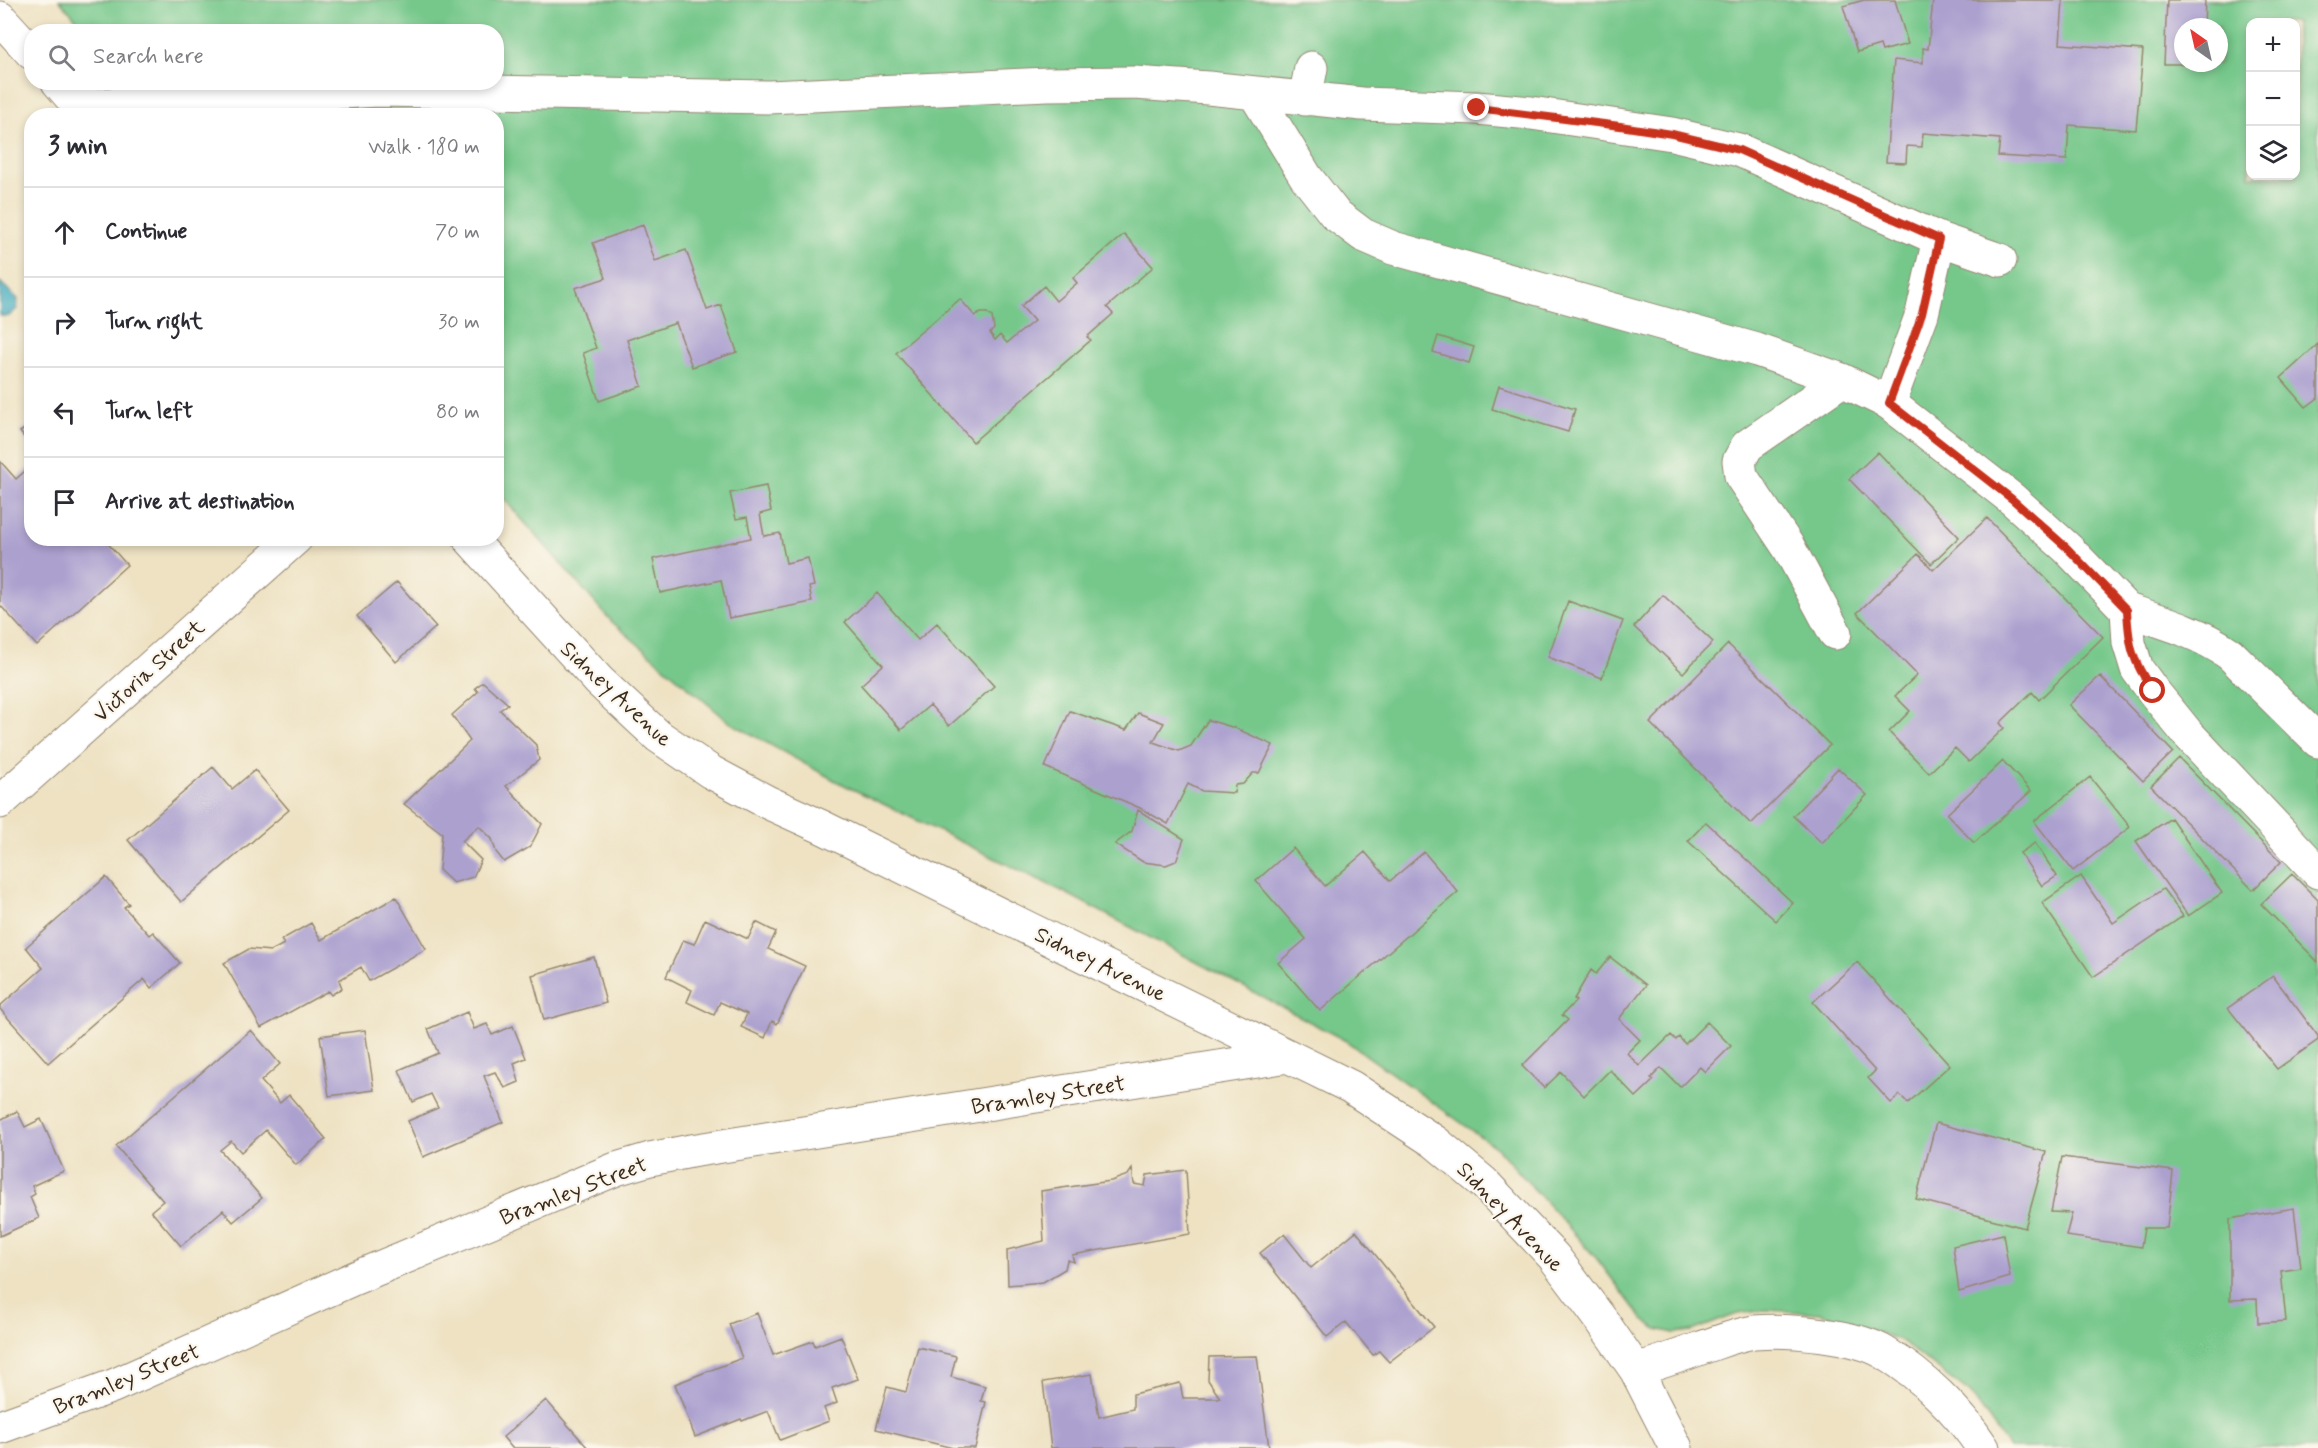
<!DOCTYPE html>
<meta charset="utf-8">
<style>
body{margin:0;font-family:Mynerve,sans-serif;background:#f7f7f7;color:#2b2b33}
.controls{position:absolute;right:18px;top:18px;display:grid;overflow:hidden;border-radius:12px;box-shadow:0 3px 9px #0003}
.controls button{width:54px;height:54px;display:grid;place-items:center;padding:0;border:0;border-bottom:2px solid #e1e1e2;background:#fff;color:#2b2b33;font:30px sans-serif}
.compass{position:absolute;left:2174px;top:18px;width:54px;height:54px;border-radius:50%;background:#fff;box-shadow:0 3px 9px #0003;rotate:326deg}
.stop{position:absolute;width:18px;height:18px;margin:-14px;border:4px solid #c8321e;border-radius:50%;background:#fff}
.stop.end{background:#c8321e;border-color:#fff;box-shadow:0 2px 6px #0008}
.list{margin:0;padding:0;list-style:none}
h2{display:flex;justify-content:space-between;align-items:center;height:78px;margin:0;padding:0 24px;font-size:26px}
h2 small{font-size:20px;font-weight:400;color:#7c7c81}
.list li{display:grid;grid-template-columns:39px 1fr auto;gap:18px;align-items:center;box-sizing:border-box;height:90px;padding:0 24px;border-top:2px solid #e1e1e2}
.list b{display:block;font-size:22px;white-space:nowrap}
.list em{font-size:20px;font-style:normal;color:#7c7c81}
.icon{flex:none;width:33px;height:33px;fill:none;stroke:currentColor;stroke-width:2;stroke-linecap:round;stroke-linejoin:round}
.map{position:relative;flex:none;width:2318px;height:1448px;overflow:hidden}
.search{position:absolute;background:#fff;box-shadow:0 3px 9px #0003;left:24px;top:24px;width:480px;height:66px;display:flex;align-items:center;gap:15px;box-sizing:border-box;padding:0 21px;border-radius:24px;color:#7c7c81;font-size:22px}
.panel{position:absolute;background:#fff;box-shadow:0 3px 9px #0003;left:24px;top:108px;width:480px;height:438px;border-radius:24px}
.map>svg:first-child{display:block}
</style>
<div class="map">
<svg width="2318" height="1448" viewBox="0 0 2318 1448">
<rect width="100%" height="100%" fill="#fbf7ec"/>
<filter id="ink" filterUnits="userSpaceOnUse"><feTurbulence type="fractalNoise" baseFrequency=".0167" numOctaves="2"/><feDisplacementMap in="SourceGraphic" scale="12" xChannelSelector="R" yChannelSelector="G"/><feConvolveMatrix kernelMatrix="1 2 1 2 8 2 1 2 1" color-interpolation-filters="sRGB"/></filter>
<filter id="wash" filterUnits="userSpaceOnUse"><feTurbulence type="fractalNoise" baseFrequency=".008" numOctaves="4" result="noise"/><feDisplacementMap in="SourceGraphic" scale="24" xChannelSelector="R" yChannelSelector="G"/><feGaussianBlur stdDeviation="1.35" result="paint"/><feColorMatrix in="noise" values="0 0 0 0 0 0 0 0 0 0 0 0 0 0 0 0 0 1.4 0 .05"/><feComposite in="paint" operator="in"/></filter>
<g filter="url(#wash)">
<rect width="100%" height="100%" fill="#eee2c3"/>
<path fill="#74c78a" stroke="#587854" stroke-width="1.5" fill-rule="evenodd" d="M59,0H2318V1448H2009L1971,1394L1900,1340L1820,1313L1766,1310L1737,1314L1692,1331L1674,1333L1657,1329L1643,1320L1597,1259L1498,1149L1346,1041L1062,891L836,781L729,722L612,622L497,491L496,116L162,115L133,83L496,82V32L87,31ZM2250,22H2296V176H2250ZM2183,27H2219V63H2183Z"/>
<path fill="#3faabe" stroke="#3d6a6e" stroke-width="1.5" d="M0,282L18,299L17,309L9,316H0Z"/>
<g id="blocks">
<path fill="#aca0cf" d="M1864,0H1895L1908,44L1882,51L1880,45L1857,52L1843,6Z
M1933,0H2063L2060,44L2143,50L2136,130L2069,125L2067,160L1998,156L2000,139L1923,133L1922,147L1907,146L1906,163L1886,162L1894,60L1923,63V48L1928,49Z
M2167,0H2205L2204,27H2183V64H2164Z
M643,225L655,261L686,250L707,310L721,305L737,352L692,367L676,323L627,340L642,386L599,401L583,353L596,348L575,288L606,278L593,243Z
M1124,234L1153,267L1107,307L1113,314L1087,337L1091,340L973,442L896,353L960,299L975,316L981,313H987L992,317L994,329L990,333L995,340L1000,335L1007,343L1034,321L1021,306L1044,286L1056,301L1077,283L1073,278Z
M1438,336L1474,347L1469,363L1433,352Z
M2318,344V398L2306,407L2281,378Z
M1499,386L1575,409L1568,432L1492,409Z
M32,424V447L20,432Z
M1878,452L1959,537L1931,564L1849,479Z
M0,461L16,479L32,465V538H103L127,565L37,646L0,605Z
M766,486L771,511L760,514L764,536L780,533L786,563L808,558L814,586L809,587L812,602L729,618L721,580L660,593L653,559L751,538L747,517L736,519L730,493Z
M1987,518L2103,637L2039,700L2032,692L2000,723L2004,728L1969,762L1955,748L1929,773L1889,732L1910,711L1895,696L1917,675L1857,613L1918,554L1933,570Z
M397,582L436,627L396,662L357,616Z
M877,593L918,640L937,623L994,686L949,726L930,705L901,730L861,685L883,665L845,622Z
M1663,595L1713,642L1683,673L1634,627Z
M1568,601L1623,621L1602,678L1548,657Z
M1728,644L1830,745L1751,824L1650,723Z
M2100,676L2173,752L2143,781L2069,705Z
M483,682L508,704L500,710L536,745L539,760L506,786L542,824L530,847L504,862L496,852L492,839L479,826L462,841L481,860L473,877L453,883L439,870L442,833L404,804L470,741L452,715L478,692L475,688Z
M1070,711L1126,730L1138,713L1164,723L1153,742L1179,751L1191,746L1208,720L1235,728L1273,745L1259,773H1253L1243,784L1235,785L1234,793L1202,791L1188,784L1168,824L1140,808L1045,767Z
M2179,758L2281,862L2253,890L2151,786Z
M2003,761L2031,791L1974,843L1947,814Z
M213,767L232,789L255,770L289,810L181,902L128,840Z
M1838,768L1867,795L1822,843L1793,816Z
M2090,777L2130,827L2073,871L2034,821Z
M1138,810L1184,839L1176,861L1166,865L1143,862L1115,844L1132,831Z
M2171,818L2222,893L2188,916L2136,841Z
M1706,822L1793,903L1776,921L1688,841Z
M2035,843L2057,876L2042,886L2020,853Z
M1293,848L1325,886L1365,852L1390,881L1424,852L1458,892L1320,1011L1278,963L1306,939L1256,881Z
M2292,874L2318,900V962L2261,904Z
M2081,876L2113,923L2163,889L2183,916L2093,977L2042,903Z
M106,877L129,904L124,907L149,935L153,932L180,963L151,988L144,979L48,1063L0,1009V1006L43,968L26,947Z
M396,897L426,949L369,981L361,967L339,980L342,988L331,995L328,991L261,1028L224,963L249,949L271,951L284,944L281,940L311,923L321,940Z
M705,919L748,939L756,922L776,932L768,949L805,966L777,1024L772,1021L765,1038L741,1027L747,1014L720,1002L714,1015L687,1002L692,990L666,977L683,940L694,944Z
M594,957L606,1003L544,1020L532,975Z
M1610,957L1646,985L1619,1019L1640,1040L1627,1053L1639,1066L1671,1035L1676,1040L1679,1037L1685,1044L1707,1022L1731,1046L1705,1072L1700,1067L1680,1087L1661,1068L1651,1078L1654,1080L1636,1097L1610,1070L1584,1096L1561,1072L1544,1088L1522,1066L1568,1020L1562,1015L1576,1001L1574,999L1591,970L1596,974Z
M1857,962L1950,1065L1908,1103L1900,1095L1891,1103L1868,1078L1875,1071L1813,1002Z
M2273,976L2318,1036V1040L2277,1069L2228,1008Z
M467,1012L474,1029L487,1024L492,1035L513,1026L526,1058L514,1063L519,1082L505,1088L495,1072L484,1076L503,1122L423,1157L408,1121L438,1108L431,1094L413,1102L399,1070L438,1053L428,1029Z
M251,1030L280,1064L261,1081L280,1103L289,1095L326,1139L296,1165L266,1130L241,1152L231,1141L220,1150L262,1198L233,1222L223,1210L181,1246L151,1211L163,1201L116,1146Z
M365,1030L374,1090L329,1096L320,1036Z
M17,1111L25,1127L41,1119L64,1171L32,1186L35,1194L30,1197L39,1218L0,1236V1120Z
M1936,1123L2046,1152L2025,1228L1916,1199Z
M2062,1157L2173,1171L2167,1228H2144L2141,1247L2066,1236L2072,1213L2051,1212Z
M1132,1169L1134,1184L1145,1186L1147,1175L1186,1170L1190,1234L1072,1255L1074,1262L1067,1260L1065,1269L1043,1282L1008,1285L1007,1250L1044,1241L1041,1191L1111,1181L1128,1175Z
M2294,1208L2301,1268L2281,1271L2286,1321L2258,1323L2257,1299L2230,1300V1219Z
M1356,1231L1434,1327L1389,1362L1379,1351L1373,1355L1346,1322L1327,1337L1260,1253L1284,1234L1311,1268Z
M2003,1234L2010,1277L1959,1292L1953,1246Z
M757,1313L773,1355L813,1341L815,1346L841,1336L858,1379L832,1388L837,1403L824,1408L829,1421L780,1440L768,1411L742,1421L741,1419L695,1437L675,1384L742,1358L729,1324Z
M918,1347L956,1356L951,1377L985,1386L981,1401L986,1402L975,1448H953L876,1429L887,1387L906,1392Z
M1257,1356L1269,1448H1051L1043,1382L1092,1374L1099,1417L1133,1409V1394L1180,1383L1183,1398H1220L1208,1380L1209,1357Z
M546,1400L588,1448H512L503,1437Z"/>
</g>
</g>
<g filter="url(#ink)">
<use href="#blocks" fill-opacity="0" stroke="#948670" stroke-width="1.5"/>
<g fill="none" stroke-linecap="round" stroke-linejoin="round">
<defs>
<path id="minor" d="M0,18L32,53
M58,82L87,116
M1255,94L1306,177L1335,214L1363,235L1393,248L1757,350L1842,380L1889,403L2012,499L2067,548L2127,610L2129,643L2137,669L2153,691L2187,733L2318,872
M1305,99L1311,68
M79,106L379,90L769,97L1048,84L1134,83L1208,88L1362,104L1477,108L1531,113L1672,134L1739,150L1939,239L1922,314L1889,403
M1939,239L2000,260
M469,538L599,681L658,736L711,772L767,802L822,827L1351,1087L1435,1142L1484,1183L1554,1257L1602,1321L1636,1370L1676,1448
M2127,610C2164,622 2199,632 2230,654L2318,741
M1835,633L1789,548L1741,476L1739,461L1747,446L1842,380
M0,802L296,538
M1636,1370C1658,1363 1680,1356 1701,1348C1719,1342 1735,1335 1754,1332C1787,1329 1856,1335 1885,1353C1923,1376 1958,1410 1983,1448
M0,1427L113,1386L355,1278L616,1169L650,1159L691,1151L1288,1056"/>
</defs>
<use href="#minor" stroke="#948670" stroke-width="35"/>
<use href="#minor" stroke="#fff" stroke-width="33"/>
</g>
</g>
<g fill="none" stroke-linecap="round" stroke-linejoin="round" filter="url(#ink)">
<path stroke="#c8321e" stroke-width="8" d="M1477,108L1620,126L1672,134L1739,150L1939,239L1922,314L1889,403L2012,499L2067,548L2127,610C2129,647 2132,660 2153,691"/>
</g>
<g text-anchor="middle" stroke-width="4.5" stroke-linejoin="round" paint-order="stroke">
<g font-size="22" fill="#3b2a1e" stroke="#fbf7ec">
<text transform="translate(148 670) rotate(-42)" y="8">Victoria Street</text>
<text transform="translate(617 693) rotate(43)" y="8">Sidney Avenue</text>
<text transform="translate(1101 963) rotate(26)" y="8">Sidney Avenue</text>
<text transform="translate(1048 1094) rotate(-9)" y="8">Bramley Street</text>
<text transform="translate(573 1190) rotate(-21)" y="8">Bramley Street</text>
<text transform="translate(1511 1216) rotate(46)" y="8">Sidney Avenue</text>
<text transform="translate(126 1378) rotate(-22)" y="8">Bramley Street</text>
</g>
</g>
</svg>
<div class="controls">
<button>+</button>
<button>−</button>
<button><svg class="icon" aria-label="layers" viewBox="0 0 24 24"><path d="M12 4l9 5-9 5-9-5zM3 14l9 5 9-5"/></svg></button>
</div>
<svg class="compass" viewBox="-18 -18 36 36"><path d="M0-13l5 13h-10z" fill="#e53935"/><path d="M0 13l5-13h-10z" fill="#7c7c81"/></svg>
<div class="stop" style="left:2153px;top:691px"></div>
<div class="stop end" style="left:1477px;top:108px"></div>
<div class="search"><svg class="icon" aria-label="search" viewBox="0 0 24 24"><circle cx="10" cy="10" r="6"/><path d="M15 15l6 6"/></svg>Search here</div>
<section class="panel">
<h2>3 min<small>Walk · 180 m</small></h2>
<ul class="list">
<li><svg class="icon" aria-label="ahead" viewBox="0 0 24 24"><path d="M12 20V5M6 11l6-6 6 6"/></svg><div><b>Continue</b></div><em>70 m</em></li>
<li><svg class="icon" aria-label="right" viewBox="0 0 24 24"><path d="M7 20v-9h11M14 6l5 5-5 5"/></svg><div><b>Turn right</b></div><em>30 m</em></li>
<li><svg class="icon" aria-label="left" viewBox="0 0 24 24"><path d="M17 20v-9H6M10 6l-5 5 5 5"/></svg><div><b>Turn left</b></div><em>80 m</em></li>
<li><svg class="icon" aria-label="arrive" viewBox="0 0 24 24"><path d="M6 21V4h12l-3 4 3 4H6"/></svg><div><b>Arrive at destination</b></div></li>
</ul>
</section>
</div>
